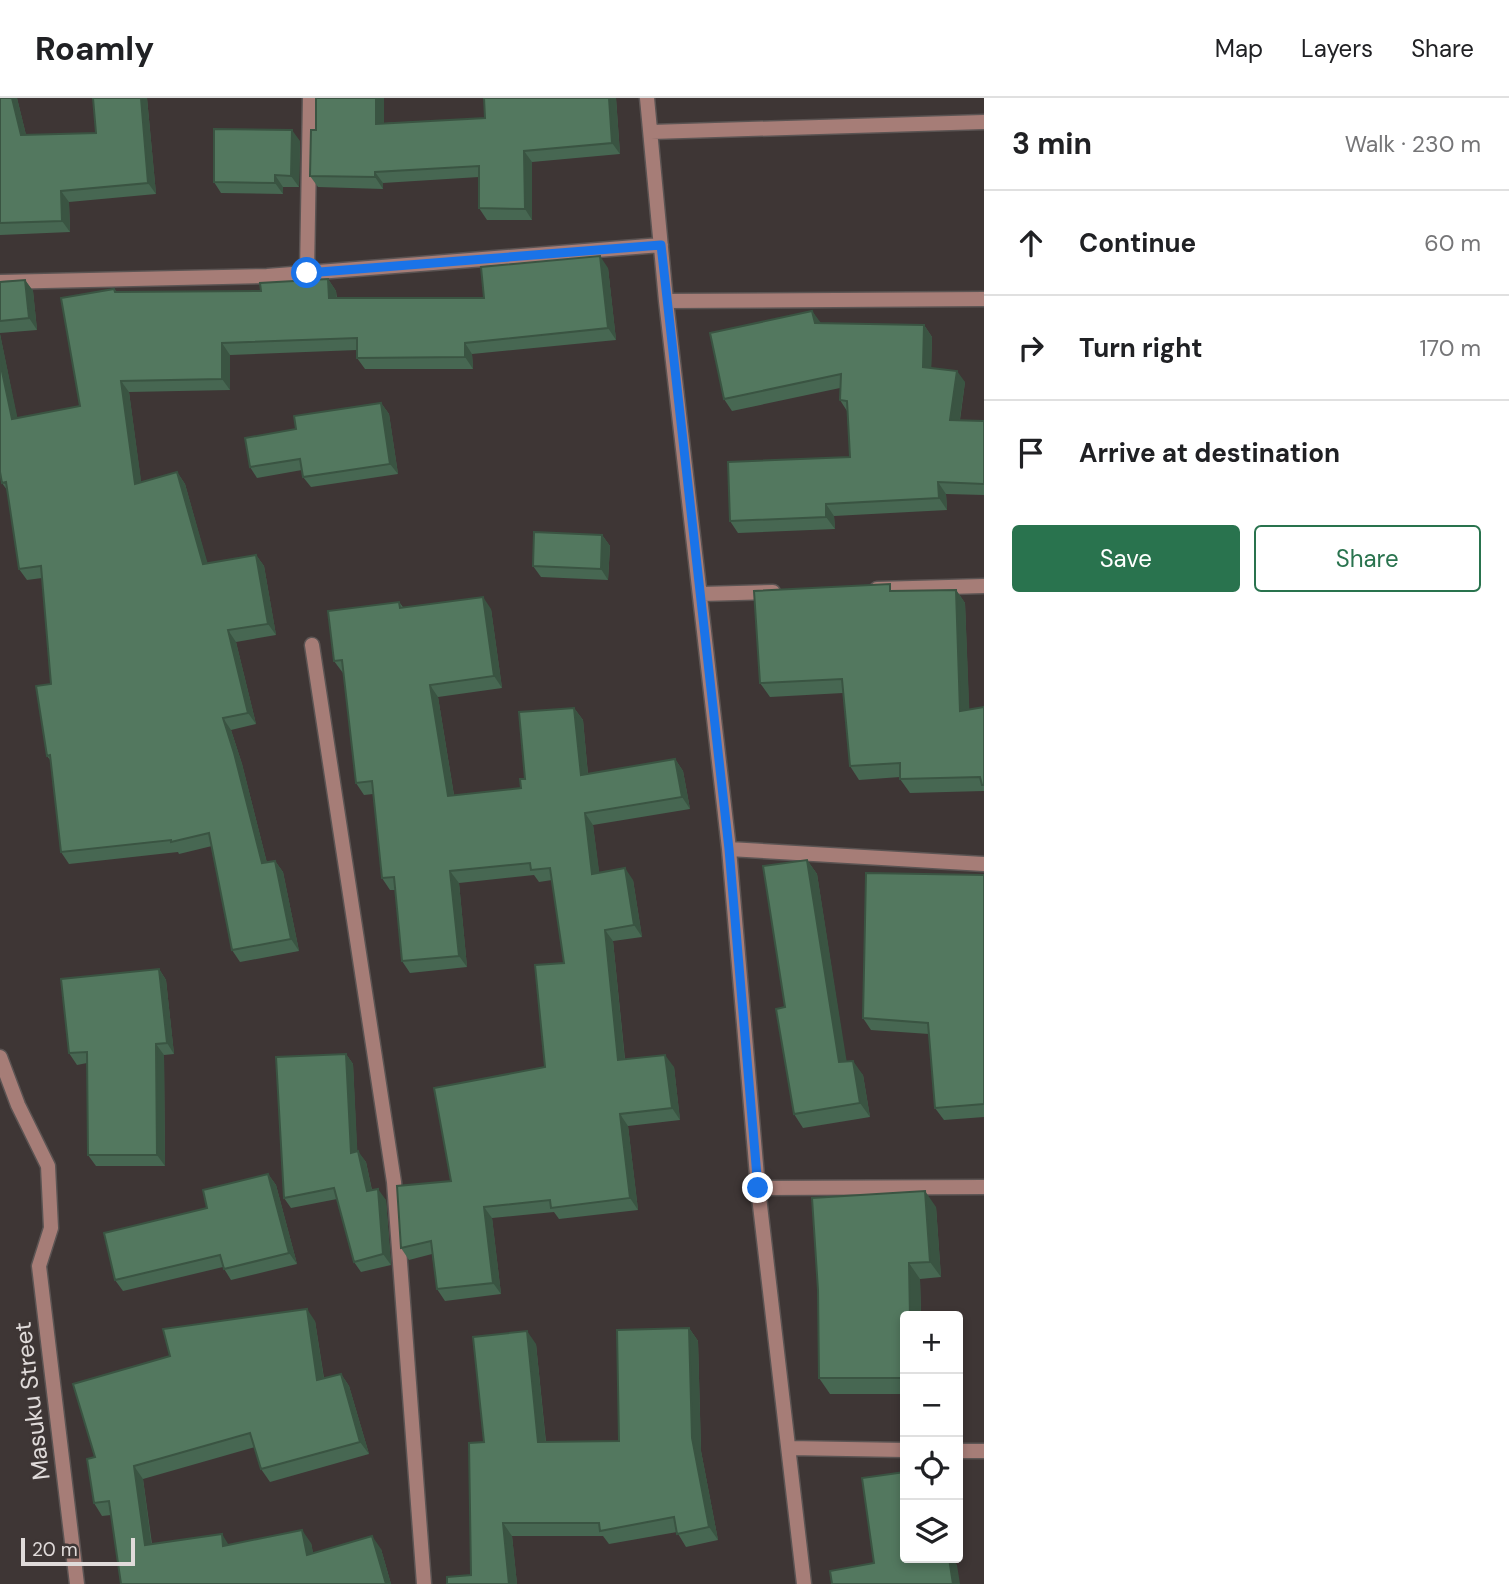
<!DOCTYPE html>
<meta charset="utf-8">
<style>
body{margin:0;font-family:"DM Sans",sans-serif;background:#f2f2f2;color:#202124}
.controls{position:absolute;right:21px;bottom:21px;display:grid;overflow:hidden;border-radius:7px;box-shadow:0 4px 10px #0003}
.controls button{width:63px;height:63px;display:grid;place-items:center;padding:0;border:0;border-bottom:2px solid #e0e0e0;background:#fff;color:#202124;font:35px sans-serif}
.scale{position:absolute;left:21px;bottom:18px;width:114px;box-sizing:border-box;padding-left:7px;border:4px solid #e0dbda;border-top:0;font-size:19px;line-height:24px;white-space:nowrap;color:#e0dbda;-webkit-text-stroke:5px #3e3635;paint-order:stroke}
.stop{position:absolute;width:21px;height:21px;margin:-16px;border:5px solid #1a73e8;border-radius:50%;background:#fff}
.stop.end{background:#1a73e8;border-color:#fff;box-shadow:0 2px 7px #0008}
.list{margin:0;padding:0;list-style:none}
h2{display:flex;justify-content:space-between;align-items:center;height:91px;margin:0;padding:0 28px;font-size:30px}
h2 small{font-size:23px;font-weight:400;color:#757577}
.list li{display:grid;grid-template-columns:46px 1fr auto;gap:21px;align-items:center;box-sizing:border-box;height:105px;padding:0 28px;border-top:2px solid #e0e0e0}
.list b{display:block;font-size:26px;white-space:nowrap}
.list em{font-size:23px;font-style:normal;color:#757577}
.actions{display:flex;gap:14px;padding:21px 28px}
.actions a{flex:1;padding:16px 0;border:2px solid #29734e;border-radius:7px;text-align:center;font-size:24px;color:#29734e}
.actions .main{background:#29734e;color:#fff}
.icon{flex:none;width:38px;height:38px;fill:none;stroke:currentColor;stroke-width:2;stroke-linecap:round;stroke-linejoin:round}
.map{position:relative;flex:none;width:984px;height:1486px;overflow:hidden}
header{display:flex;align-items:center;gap:42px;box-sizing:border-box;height:98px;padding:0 35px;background:#fff;border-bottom:2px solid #e0e0e0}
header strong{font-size:33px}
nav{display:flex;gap:38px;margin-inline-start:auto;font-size:24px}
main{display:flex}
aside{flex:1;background:#fff}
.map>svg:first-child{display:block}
</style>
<header>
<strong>Roamly</strong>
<nav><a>Map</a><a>Layers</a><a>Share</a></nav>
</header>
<main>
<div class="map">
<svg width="984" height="1486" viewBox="0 0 984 1486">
<rect width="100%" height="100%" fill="#3e3635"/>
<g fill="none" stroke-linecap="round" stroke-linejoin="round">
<defs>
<path id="minor" d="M647,0L666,203L729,751L758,1090L804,1486
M651,34L984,24
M307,175L310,0
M0,184L267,178L661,147
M666,203L984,201
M877,491L984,488
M701,496L773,494
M312,547L394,1084L424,1486
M729,751L984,766
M0,959L18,1007L48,1068L51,1130L39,1168L77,1486
M758,1090L984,1089
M789,1350L905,1352
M958,1353H984"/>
</defs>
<use href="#minor" stroke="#5b5453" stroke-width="17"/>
<use href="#minor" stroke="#a67d77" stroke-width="14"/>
</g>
<path fill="#476752" d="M0,0H17L26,37L96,35L93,0H147L156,96L69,104L70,134L0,137Z
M384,0V25L485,20L484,0H616L620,56L532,64V122H487L479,110V79L383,85V91L318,89L310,78L316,32Z
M300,43L299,89H283V96L221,95L214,84Z
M608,170L616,242L472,256L473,271H365L357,260V252L230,257V292L129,294L141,384L177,374L185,386L207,465L256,457L264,468L276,537L236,544L256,626L231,632L242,666L267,765L275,763L283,774L299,853L240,864L232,852L212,748L179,756L178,754L69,766L61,754L51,663L47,658L51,586L42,480L27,482L19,471L7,392L2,385L0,374V236L17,320L80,308L114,191L117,194L261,193L328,181L336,193L337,200H484Z
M25,182L33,193L37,232L0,235V183Z
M812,213L820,225L924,227L932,239L931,270L965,284L960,322L984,323V397L946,396L947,412L834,418L835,431L738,435L730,423L850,359L847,313L840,302V290L732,313L724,301Z
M381,305L389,316L398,376L311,389L303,379L302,372L257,380L250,369L296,331Z
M602,437L610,448L608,482L541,479L533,468Z
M956,492L965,505L969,612L984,609V693L910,695L900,681V679L859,682L850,668L843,595L770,599L760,585L895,493Z
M399,504L403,509L491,511L502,590L438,599L454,697L521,690L525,681L574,610L583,622L588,676L675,661L683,673L690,711L593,727L599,775L633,782L642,839L613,843L625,961L674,969L680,1022L628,1028L638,1112L559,1121L554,1114L492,1120L501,1196L445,1203L437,1191L432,1156L409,1162L401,1150L451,1083L545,969L564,865L552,782L539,784L534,777L459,785L467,869L410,875L402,863L395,792H390L382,780L373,696L364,697L356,685L344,575H343L334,563Z
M807,762L817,776L846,964L863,977L870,1019L803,1030L794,1016L785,909Z
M984,777V1019L944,1022L935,1010L929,936L871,932L863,920Z
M159,871L166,882L174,956L164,957L165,1068H96L88,1057L87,965L77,967L69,955Z
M346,956L353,966L357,1053L366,1064L372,1092L386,1102L391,1167L361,1174L354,1164L337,1101L291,1110L284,1100Z
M268,1076L276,1087L297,1166L231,1182L223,1169L123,1193L115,1182L207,1110Z
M936,1109L941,1179L920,1181L921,1218H905V1296H830L819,1280Z
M315,1223L324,1280L341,1276L349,1288L369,1356L270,1384L261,1371L255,1349L143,1381L152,1446L229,1447L311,1445L313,1455L381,1451L391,1486H121L111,1417L102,1418L94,1405L95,1359Z
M689,1230L698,1243L701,1353L718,1442L686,1449L677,1434L609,1446L603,1438H512L517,1486H447L471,1477L484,1344L536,1246L546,1344L619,1343Z"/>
<path fill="#3a5442" d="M12,0H17L29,49L21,37Z
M141,0H147L156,96L148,85Z
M376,0H384V37L376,26Z
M609,0H616L620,56L612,45Z
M292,32L300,43L299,89L291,78Z
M524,53L532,64V122L525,111Z
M375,74L383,85V91L375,79Z
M275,77L283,89V96L275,85Z
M61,93L69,104L70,134L62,123Z
M600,158L608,170L616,242L608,230Z
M328,181L336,193L337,212L329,200Z
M25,182L33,193L37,232L29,220Z
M812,213L821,225H815Z
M924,227L932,239L931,281L923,269Z
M0,236L20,332L12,321L0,264Z
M222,245L230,257V292L222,281Z
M465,245L472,256L473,271L465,259Z
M957,273L965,284L958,334L950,322Z
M121,283L129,294L143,397L135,386Z
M381,305L389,316L398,376L390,366Z
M177,374L185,386L211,477L203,466Z
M938,384L946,396L947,412L939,400Z
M826,406L834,418L835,431L826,419Z
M602,437L610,448L608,482L601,471Z
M256,457L264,468L276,537L268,526Z
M956,492L965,505L970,627L960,613Z
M483,499L491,511L502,590L494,578Z
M228,532L236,544L256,626L248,615Z
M430,587L438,599L456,710L448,698Z
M574,610L583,622L589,689L581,677Z
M223,620L231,632L242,666L270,777L262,765Z
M675,661L683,673L690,711L682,699Z
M585,715L593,727L601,787L592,776Z
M807,762L817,776L849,978L839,964Z
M275,763L283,774L299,853L291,841Z
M625,770L633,782L642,839L634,827Z
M450,773L459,785L467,869L459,858Z
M605,832L613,843L626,974L618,962Z
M159,871L166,882L174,956L167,945Z
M156,946L164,957L165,1068L157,1057Z
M346,956L353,966L358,1065L351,1055Z
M665,957L674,969L680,1022L672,1010Z
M853,963L863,977L870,1019L860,1005Z
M620,1016L628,1028L638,1112L630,1100Z
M358,1053L366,1064L374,1103L367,1093Z
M268,1076L276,1087L297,1166L289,1155Z
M378,1091L386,1102L391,1167L383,1156Z
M925,1093L936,1109L941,1179L930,1164Z
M484,1109L492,1120L501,1196L493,1185Z
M909,1165L920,1181L921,1218H910Z
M307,1211L315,1223L326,1295L317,1282Z
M689,1230L698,1243L701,1353L718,1442L709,1429L692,1340Z
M527,1233L536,1246L547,1357L538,1344Z
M341,1276L349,1288L369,1356L360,1344Z
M134,1368L143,1381L153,1459L145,1447Z
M503,1425L512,1438L517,1486H509Z
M302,1432L311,1445L316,1469L307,1457Z
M222,1436L230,1449L223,1448Z
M372,1438L381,1451L391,1486H386Z
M949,1460H952L957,1467L960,1486H953Z"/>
<path fill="#53785f" stroke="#3a5442" stroke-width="2" d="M0,0H12L21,37L96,35L93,0H141L148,85L61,93L62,123L0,125Z
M316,0H376V26L485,20L484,0H609L612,45L524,53L525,111L479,110V68L375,74V79L310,78L311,32H316Z
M214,31L292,32L291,78L275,77V85L214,84Z
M600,158L608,230L465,245V259L357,260V240L222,245V281L121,283L135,386L177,374L203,466L256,457L268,526L228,532L248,615L223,620L234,655L262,765L275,763L291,841L232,852L209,735L171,744V742L61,754L50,657L47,658L36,588L51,586L41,468L19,471L6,384L2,385L0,374V264L12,321L80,308L61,200L114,191L115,194L261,193L260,185L328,181L329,200H484L481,169Z
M25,182L29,220L0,223V184Z
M812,213L815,225L924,227L923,269L957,273L950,322L984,323V386L938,384L939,400L826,406V419L730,423L728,364L850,359L847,303L840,302L841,276L724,301L710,235Z
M381,305L390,366L303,379L300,361L250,369L245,340L296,331L294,318Z
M534,434L602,437L601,471L533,468Z
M890,486V493L956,492L960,613L984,609V687H982L980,679L900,681V665L850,668L842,581L760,585L754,493Z
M483,499L494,578L430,587L448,698L521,690L520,681H525L519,614L574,610L581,677L675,661L682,699L585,715L592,776L625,770L634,827L605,832L618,962L665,957L672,1010L620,1016L630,1100L551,1110L550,1102L484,1109L493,1185L437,1191L431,1143L401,1150L397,1088L451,1083L434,990L545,969L535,867L564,865L550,770L531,772L530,765L450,773L459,858L402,863L394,779L382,780L372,683L356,685L342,562L334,563L328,513L399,504L400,510Z
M807,762L839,964L853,963L860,1005L794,1016L776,911L785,909L763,768Z
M866,775L984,777V1006L935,1010L928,925L863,920Z
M159,871L167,945L156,946L157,1057H88L87,954L69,955L61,881Z
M346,956L351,1055L358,1053L367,1093L378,1091L383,1156L354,1164L334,1090L284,1100L276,959Z
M268,1076L289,1155L224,1171L220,1157L115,1182L104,1135L207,1110L203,1092Z
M925,1093L930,1164L909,1165L910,1218H905V1280H819L818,1192L812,1100Z
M307,1211L317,1282L341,1276L360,1344L261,1371L250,1335L134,1368L145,1447L222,1436L223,1448L302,1432L307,1457L372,1438L386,1486H121L109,1403L94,1405L87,1361L95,1359L73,1286L170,1258L163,1231Z
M689,1230L692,1340L709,1429L677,1436L674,1419L600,1433L599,1425H503L509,1486H447V1479L471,1477L469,1345L484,1344L473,1239L527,1233L538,1344L619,1343L617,1232Z
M905,1374V1460H949L953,1486H832L830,1473L874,1465L862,1380Z"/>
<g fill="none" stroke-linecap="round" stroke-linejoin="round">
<path stroke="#1a73e8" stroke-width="9" d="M307,175L661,147L729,751L758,1090"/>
</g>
<g text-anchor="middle" stroke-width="6" stroke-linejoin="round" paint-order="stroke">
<g font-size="24" fill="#e0dbda" stroke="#3e3635">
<text transform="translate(32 1303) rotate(-97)" y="8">Masuku Street</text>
</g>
</g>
</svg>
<div class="controls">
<button>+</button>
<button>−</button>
<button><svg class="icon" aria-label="locate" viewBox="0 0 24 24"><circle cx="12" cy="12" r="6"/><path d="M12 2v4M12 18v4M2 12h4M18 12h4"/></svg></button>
<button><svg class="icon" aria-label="layers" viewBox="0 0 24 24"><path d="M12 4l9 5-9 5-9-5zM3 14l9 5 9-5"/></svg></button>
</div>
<div class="scale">20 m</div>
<div class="stop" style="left:307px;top:175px"></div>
<div class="stop end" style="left:758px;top:1090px"></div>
</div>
<aside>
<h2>3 min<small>Walk · 230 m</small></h2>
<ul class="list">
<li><svg class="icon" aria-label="ahead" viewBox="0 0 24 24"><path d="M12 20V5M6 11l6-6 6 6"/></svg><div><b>Continue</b></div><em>60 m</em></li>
<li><svg class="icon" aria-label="right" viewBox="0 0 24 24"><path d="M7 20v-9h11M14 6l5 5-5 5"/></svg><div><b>Turn right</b></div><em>170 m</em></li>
<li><svg class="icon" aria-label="arrive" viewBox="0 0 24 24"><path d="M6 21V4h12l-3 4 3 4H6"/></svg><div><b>Arrive at destination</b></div></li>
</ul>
<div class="actions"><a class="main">Save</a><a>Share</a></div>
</aside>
</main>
